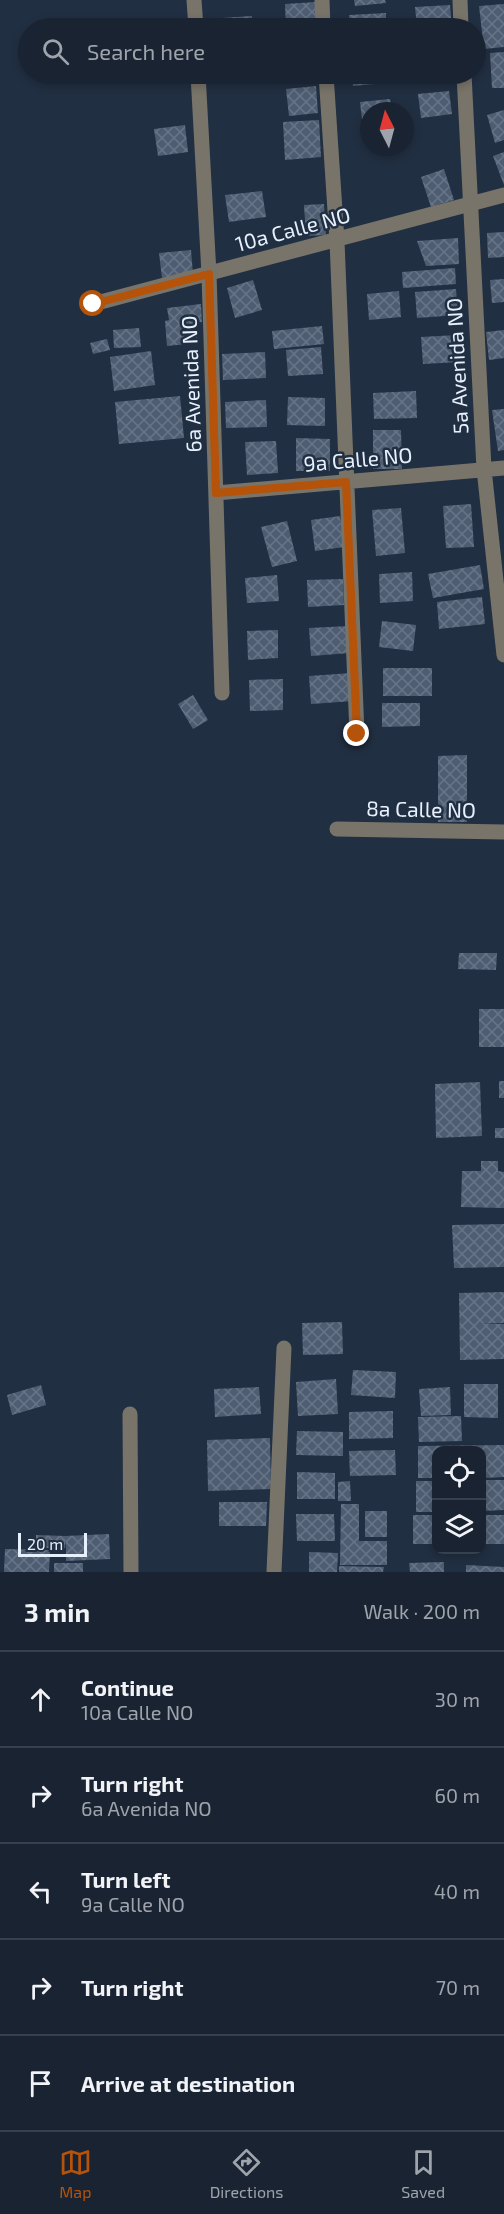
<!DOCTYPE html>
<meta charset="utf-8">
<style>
body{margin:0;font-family:"Exo 2",sans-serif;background:#262f3e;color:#f1f3f6}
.controls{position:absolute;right:18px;bottom:18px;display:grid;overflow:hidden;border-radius:12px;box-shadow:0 3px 9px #0003}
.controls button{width:54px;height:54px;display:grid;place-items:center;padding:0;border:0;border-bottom:2px solid #37404d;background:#192332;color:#f1f3f6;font:30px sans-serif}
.compass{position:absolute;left:360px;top:102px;width:54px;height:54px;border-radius:50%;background:#192332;box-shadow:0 3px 9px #0003;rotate:354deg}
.scale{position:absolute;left:18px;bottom:15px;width:69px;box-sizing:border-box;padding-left:6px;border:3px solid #e7f0fd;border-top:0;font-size:16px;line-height:21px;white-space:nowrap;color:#e7f0fd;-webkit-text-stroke:4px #212f42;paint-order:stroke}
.stop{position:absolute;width:18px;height:18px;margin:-14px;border:4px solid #b45309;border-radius:50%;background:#fff}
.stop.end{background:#b45309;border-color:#fff;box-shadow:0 2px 6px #0008}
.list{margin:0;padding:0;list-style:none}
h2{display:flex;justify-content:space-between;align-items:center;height:78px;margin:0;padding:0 24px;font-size:26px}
h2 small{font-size:20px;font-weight:400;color:#9fa4ac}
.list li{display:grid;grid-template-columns:39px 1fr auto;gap:18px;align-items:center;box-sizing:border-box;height:96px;padding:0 24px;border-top:2px solid #37404d}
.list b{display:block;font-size:22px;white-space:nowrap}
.list p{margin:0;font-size:20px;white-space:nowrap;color:#9fa4ac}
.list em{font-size:20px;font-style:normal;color:#9fa4ac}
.icon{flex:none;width:33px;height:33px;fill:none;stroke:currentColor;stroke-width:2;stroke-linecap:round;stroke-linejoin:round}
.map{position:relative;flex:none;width:504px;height:1572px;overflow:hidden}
.search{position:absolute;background:#192332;box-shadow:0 3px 9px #0003;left:18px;right:18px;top:18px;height:66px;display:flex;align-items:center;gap:15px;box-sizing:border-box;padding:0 21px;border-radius:33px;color:#9fa4ac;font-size:22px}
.sheet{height:558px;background:#192332}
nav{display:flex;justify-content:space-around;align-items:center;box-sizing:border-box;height:84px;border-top:2px solid #37404d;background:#192332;font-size:16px;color:#9fa4ac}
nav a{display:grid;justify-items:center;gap:3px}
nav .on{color:#b45309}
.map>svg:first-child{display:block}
</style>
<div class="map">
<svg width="504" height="1572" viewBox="0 0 504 1572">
<defs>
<pattern id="building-cross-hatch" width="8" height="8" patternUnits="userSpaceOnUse" patternTransform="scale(1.5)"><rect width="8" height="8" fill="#4e5d72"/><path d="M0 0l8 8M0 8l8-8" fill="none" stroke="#687587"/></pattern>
</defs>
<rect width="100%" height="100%" fill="#212f42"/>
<path fill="url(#building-cross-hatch)" d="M354,0H385L386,3L355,6Z
M316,2L318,28H286L285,4Z
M504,4V47L484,49L479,6Z
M450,5L452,28H417L415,7Z
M386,13V28H350L349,15Z
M252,16V28H223L222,18Z
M504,52V88H492L490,53Z
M352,74H393L394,82L353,86Z
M316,86L318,113L289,116L286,89Z
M449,91L452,114L421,118L418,94Z
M390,99L392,111H369V128H363L360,102Z
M504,110V140L495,143L487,115Z
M319,120L321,157L285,160L283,122Z
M185,125L188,152L158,156L154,129Z
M504,152V185L493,156Z
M444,169L454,200L431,207L421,177Z
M262,191L266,217L229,222L225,195Z
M324,204L326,235L306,236L304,205Z
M504,232V257L488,258L487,233Z
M458,238L459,264L426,266L417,241Z
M191,250L193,274L162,278L159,253Z
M455,268L456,284L403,288L402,272Z
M504,279V302L492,303L490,280Z
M253,280L262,310L235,318L227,288Z
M456,289L458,315L417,318L415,292Z
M399,291L401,317L369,320L367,294Z
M201,304L202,322L195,323L198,343L167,346L165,321L169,320L167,308Z
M322,326L324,344L274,349L272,331Z
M139,328L141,347L114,348L113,330Z
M504,330V358L489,360L486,332Z
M457,335L459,362L423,364L421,337Z
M107,339L110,350L93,354L90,343Z
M321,347L323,374L288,376L286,350Z
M151,351L155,385L114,391L110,357Z
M265,352L266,378L223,380L222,354Z
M416,391L417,418L374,419L373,393Z
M180,396L184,438L119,444L115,402Z
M288,397L325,398V426L287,425Z
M266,400L267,427L226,428L225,402Z
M504,409V450L498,451L492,410Z
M373,430H401L402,469H373Z
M296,438L330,439V471H296Z
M276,441L278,473L247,475L245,442Z
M471,504L474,547L446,548L443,506Z
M401,508L405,553L376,556L372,510Z
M340,516L344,547L315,551L311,520Z
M287,521L297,561L272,567L261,527Z
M480,565L484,589L433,598L428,574Z
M412,572L413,601L380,603L379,574Z
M277,575L279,601L247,603L245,578Z
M343,579L344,605L308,607L307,580Z
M482,597L485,624L439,629L437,602Z
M382,621L416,625L413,651L379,647Z
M349,626L350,653L311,656L309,628Z
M278,630V658L248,660L247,631Z
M383,668H432V696H383Z
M351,673L353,701L311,704L309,676Z
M283,679V710L250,711L249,680Z
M193,695L208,720L193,729L178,704Z
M382,703H420V726L382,727Z
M467,755V822H438V756Z
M459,953H497L496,970L458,969Z
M479,1009H504V1047H479Z
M499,1081H504V1098H499Z
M480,1082L482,1136L436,1138L435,1084Z
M495,1128H504V1138H495Z
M481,1161H498V1171L504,1172V1208L461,1207L462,1171H481Z
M504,1224V1267L454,1268L452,1225Z
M504,1292V1323L479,1324H504V1359L460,1360L459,1293Z
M342,1322L343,1354L303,1355L302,1323Z
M353,1370L396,1372L395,1398L351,1395Z
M336,1379L338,1414L298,1416L296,1382Z
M464,1384H498V1418L464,1417Z
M41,1385L46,1405L12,1415L7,1395Z
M259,1387L261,1414L215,1417L214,1389Z
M450,1387L451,1415L421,1416L419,1389Z
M393,1411V1438L349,1439V1412Z
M461,1416L462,1441L419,1442L418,1417Z
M297,1431L343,1432V1456L296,1455Z
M270,1438L271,1489L208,1491L207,1440Z
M504,1445V1477L482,1478V1450H436V1478H418V1446Z
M395,1450L396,1475L350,1476L349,1451Z
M297,1472L335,1473V1499H297Z
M482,1480H504V1510L482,1511Z
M350,1481L351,1501H338V1482Z
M416,1481H436V1512H416Z
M219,1502H267L266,1526H219Z
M341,1504H359V1541H387V1565H340Z
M365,1511H387V1537H365Z
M296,1514H334L335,1541H297Z
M413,1515H436V1544H413Z
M482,1515H504V1544H482Z
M109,1534L110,1559L66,1561V1540L65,1548H36V1535L65,1536Z
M5,1549L50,1550L49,1572H4Z
M309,1552L338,1553L337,1572H309Z
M444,1562V1572H410L409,1563Z
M54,1563H83V1572H54Z
M466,1565L504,1567V1572H466Z
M339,1566L384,1567L383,1572H339Z"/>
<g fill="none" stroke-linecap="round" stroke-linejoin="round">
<path stroke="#797469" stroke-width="15" d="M194,0L196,28
M322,0L323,28
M460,0L461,28
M198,74L209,274L222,693
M326,74L337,241L357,734
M464,74L484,469L504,655
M93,304L504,195
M216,493L504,468
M337,829L504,832
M130,1414L131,1572
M274,1572L284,1348"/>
</g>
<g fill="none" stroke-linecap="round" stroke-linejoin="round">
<path stroke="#b45309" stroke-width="8" d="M93,304L209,274L216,493L346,482L357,734"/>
</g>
<g text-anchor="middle" stroke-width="5" stroke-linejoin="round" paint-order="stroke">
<g font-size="21" fill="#e7f0fd" stroke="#212f42">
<text transform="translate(293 230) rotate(-15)" y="7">10a Calle NO</text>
<text transform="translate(458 366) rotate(-93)" y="7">5a Avenida NO</text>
<text transform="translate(192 384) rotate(-92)" y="7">6a Avenida NO</text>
<text transform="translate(358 460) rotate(-5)" y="7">9a Calle NO</text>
<text transform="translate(421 810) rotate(1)" y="7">8a Calle NO</text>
</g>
</g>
</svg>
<div class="controls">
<button><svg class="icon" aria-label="locate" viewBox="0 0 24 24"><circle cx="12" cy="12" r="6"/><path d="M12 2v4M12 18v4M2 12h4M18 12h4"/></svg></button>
<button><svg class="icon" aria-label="layers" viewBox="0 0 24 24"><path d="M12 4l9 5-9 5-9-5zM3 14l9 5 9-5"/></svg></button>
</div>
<svg class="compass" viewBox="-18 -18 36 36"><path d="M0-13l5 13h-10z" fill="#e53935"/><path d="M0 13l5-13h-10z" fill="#9fa4ac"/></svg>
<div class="scale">20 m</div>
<div class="stop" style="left:93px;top:304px"></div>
<div class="stop end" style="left:357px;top:734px"></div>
<div class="search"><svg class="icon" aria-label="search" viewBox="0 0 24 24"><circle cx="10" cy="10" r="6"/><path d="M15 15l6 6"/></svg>Search here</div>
</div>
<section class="sheet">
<h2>3 min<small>Walk · 200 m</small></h2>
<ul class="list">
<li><svg class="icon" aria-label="ahead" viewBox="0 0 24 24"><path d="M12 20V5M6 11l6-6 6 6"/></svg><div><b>Continue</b><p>10a Calle NO</p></div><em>30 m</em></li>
<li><svg class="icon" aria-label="right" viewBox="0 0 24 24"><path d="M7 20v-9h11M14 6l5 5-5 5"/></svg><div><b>Turn right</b><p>6a Avenida NO</p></div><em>60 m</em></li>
<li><svg class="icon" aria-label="left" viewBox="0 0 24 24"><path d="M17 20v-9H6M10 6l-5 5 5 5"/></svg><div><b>Turn left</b><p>9a Calle NO</p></div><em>40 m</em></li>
<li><svg class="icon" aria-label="right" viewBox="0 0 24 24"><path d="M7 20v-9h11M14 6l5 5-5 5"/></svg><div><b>Turn right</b></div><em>70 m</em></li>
<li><svg class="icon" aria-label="arrive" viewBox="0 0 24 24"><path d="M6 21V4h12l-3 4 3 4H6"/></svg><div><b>Arrive at destination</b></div></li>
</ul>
</section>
<nav>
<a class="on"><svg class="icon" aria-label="map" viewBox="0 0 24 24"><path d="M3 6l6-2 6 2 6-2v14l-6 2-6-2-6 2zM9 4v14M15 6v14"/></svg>Map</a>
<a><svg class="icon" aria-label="directions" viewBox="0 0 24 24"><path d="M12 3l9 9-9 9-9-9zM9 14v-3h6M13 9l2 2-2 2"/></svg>Directions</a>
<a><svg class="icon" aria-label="saved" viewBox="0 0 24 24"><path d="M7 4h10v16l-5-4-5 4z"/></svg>Saved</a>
</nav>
